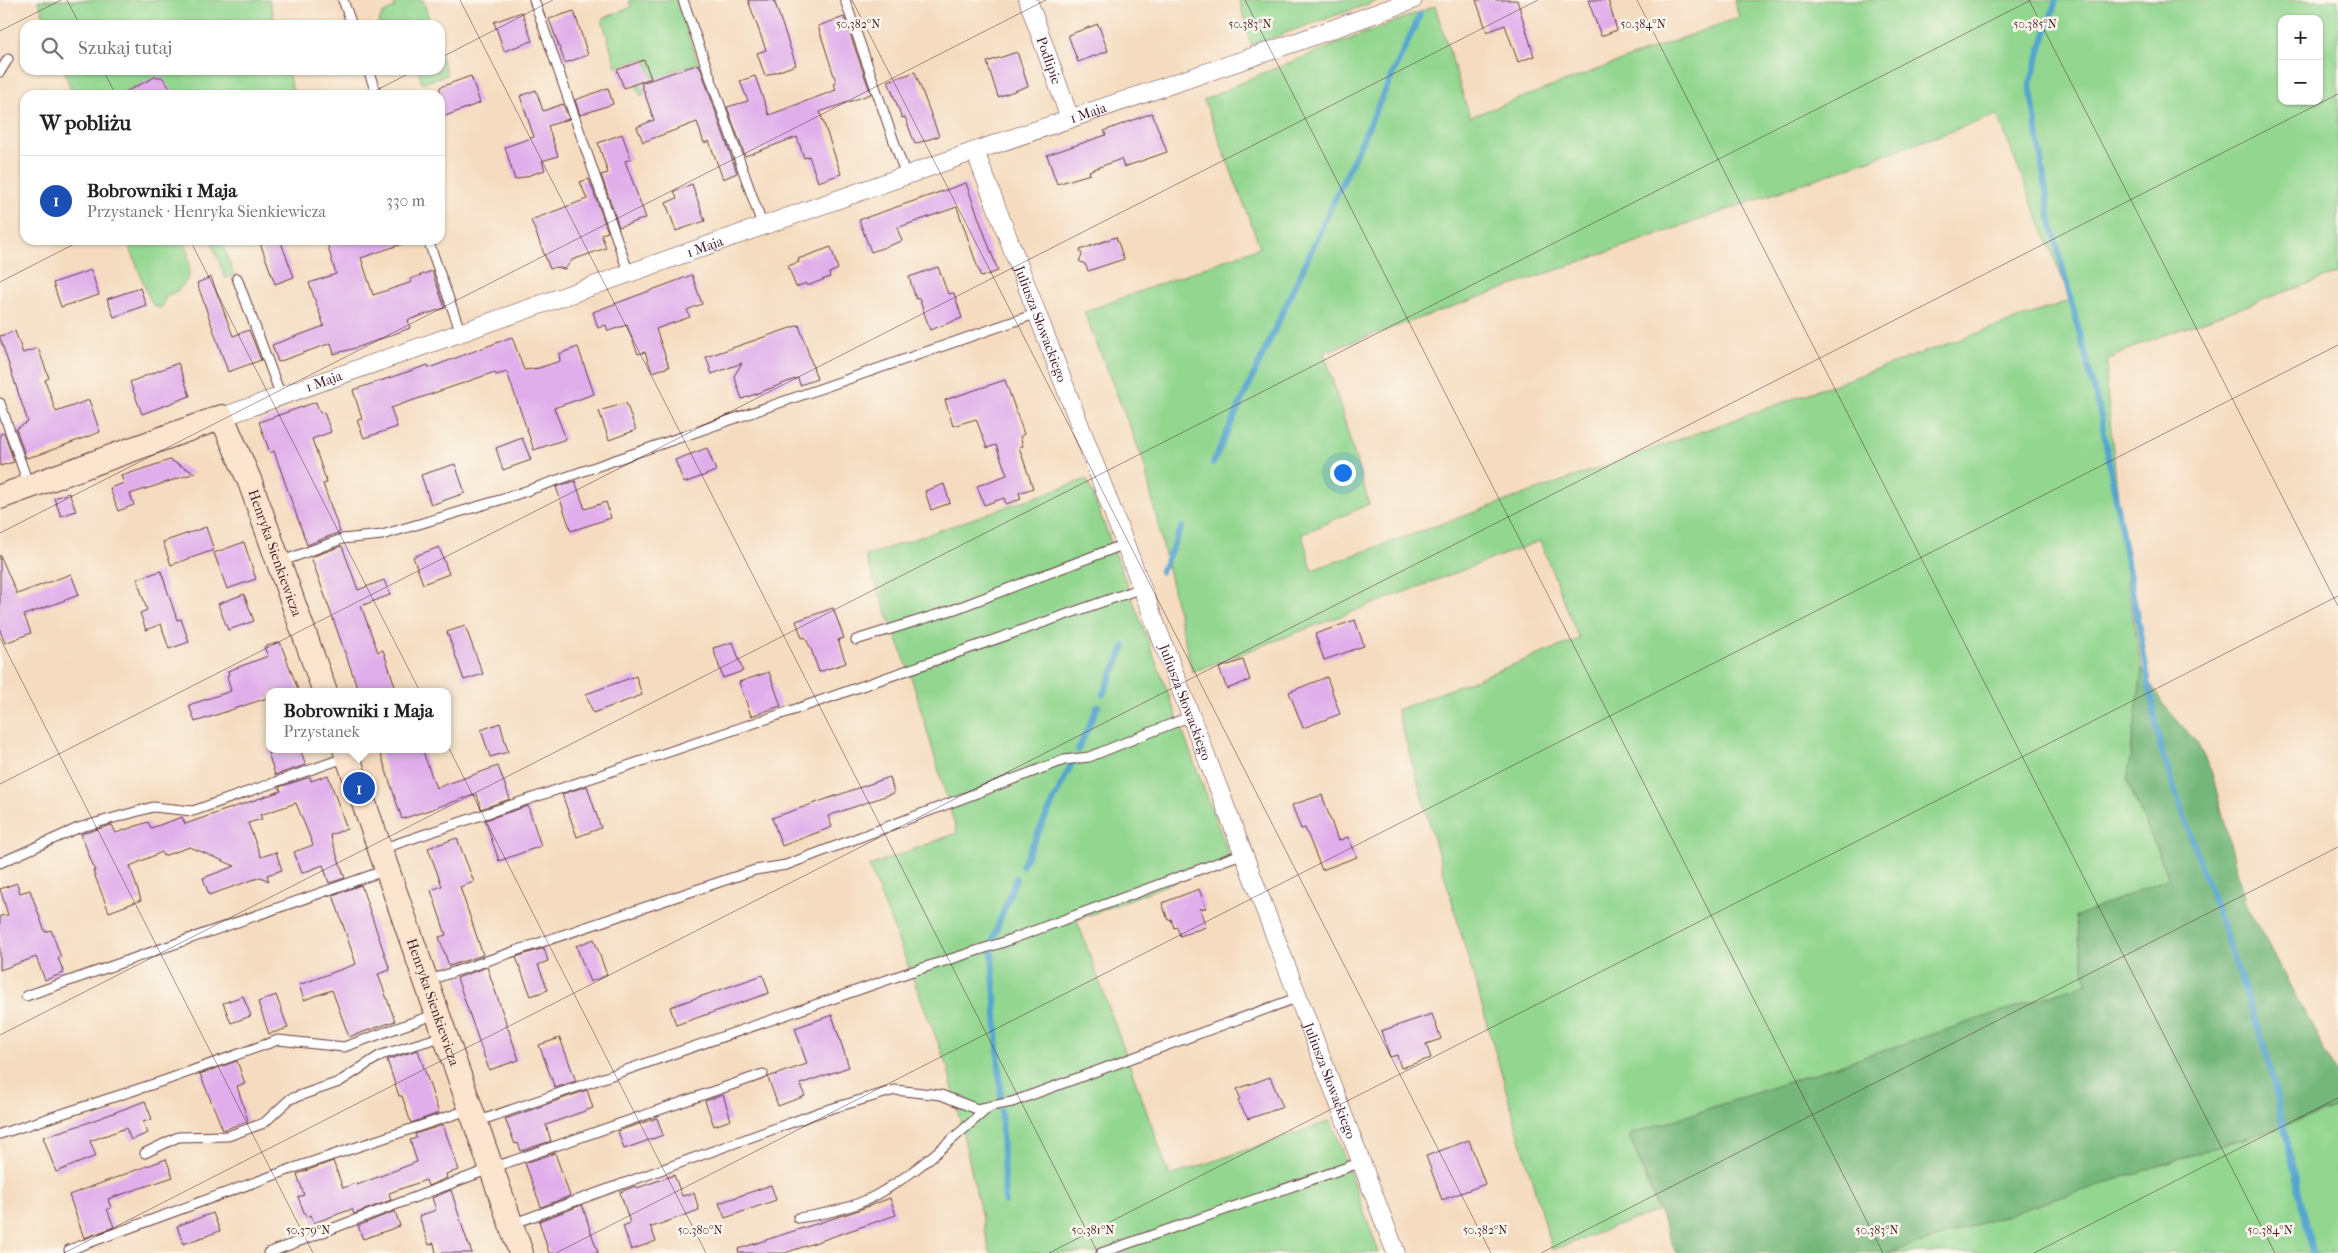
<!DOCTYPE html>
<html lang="pl">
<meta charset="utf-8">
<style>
body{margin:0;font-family:"IM FELL French Canon",serif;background:#f2f2f2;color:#222}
.controls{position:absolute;right:15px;top:15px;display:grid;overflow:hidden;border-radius:10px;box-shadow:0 1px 4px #0004}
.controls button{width:45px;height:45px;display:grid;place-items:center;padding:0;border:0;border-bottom:1px solid #e0e0e0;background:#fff;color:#222;font:25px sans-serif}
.you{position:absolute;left:1342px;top:472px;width:18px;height:18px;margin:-12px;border:4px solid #fff;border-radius:50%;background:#1a73e8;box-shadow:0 0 0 8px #1a73e833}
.badge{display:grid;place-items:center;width:32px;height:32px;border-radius:50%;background:#0b8043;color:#fff;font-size:16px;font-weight:700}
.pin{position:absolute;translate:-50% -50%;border:2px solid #fff;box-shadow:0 1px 5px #0006}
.popup{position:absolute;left:266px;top:688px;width:185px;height:65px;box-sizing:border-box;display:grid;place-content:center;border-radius:10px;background:#fff;filter:drop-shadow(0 1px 4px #0005);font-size:16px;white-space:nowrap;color:#767676}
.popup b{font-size:19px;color:#222}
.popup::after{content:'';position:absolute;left:50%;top:100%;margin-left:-10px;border:10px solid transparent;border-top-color:#fff}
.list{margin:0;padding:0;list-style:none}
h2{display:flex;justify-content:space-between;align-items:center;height:65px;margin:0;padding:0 20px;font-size:21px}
h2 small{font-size:16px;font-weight:400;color:#767676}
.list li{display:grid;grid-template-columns:32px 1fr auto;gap:15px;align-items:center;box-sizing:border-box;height:90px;padding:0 20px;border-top:1px solid #e0e0e0}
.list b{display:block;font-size:19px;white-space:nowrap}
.list p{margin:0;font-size:16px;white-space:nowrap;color:#767676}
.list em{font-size:16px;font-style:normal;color:#767676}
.icon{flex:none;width:28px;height:28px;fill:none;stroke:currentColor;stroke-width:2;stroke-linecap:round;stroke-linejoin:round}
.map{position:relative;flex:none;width:2338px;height:1253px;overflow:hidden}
.search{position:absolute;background:#fff;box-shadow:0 1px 4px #0004;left:20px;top:20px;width:425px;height:55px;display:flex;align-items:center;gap:12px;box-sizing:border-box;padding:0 18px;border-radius:15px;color:#767676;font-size:19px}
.panel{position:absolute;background:#fff;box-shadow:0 1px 4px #0004;left:20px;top:90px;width:425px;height:155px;border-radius:15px}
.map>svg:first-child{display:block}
</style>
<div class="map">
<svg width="2338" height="1253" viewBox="0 0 2338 1253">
<rect width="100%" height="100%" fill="#fbf7ec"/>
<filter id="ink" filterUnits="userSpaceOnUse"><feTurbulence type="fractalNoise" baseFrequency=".02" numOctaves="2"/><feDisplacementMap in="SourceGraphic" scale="10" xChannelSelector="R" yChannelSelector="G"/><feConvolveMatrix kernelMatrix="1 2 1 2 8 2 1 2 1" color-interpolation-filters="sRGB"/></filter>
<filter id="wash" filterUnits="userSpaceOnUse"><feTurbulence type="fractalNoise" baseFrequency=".0096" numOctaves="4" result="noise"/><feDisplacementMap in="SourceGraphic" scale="20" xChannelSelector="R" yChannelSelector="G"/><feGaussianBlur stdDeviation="1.12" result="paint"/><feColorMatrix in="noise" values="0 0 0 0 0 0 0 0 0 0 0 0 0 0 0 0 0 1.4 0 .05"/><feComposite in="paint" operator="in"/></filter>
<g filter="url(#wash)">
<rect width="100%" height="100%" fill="#f5dcc0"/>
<path fill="#92d68f" stroke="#6e7a5d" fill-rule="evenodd" d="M38,0H269L276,25H47Z
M393,0H423L431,25H378L382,14L395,7Z
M629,0H676L698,63L671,72L666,80L641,96L636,86L653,80L645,58L616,67L602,19L631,7Z
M1239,0H1380L1251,45Z
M1734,0H2338V273L2142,343L2108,360L2106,384L2128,590L2142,670L2127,781L2169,878L2075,917L2087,983L1629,1135L1658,1211L1552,1250L1397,710L1579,639L1540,541L1192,672L1143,460L1084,312L1260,247L1204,100L1263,73L1435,6L1470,117L1739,17ZM2282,19H2319V101H2282ZM1997,115L2071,300L1312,570L1302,534L1369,504L1324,352Z
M440,53L447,75L422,83L418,70H440Z
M64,70H287L294,94L297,95H73Z
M127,240H184C192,266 195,285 166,296L163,306L159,308L153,305L150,300Z
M211,240H222L234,276L225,278Z
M1087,479L1231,860L1077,920L1170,1176L1331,1121L1379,1253H990L948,1068L869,866L957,833L911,676L865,556Z
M2338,1108V1253H1888Z"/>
<path fill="#75b77a" stroke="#606b52" d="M2142,670L2163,704L2197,743L2212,773L2245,902L2324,1049L2338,1078V1108L1888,1253H1676L1629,1135L2087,983L2075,917L2169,878L2127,781Z"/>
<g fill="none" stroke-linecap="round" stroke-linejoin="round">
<path stroke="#55a5cf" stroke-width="6" d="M2056,0L2030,84L2050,218L2101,417L2161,750L2267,1055L2313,1253
M1213,463L1420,15
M1161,572L1182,527
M1103,694L1125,646
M1078,750L1098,706
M1022,866L1072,763
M993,939L1016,878
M992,952L1001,1097
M1001,1111L1005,1202"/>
</g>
<g id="blocks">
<path fill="#e0afeb" d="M748,0H774L796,65L765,76L757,53L766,50Z
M1476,0H1517L1534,56L1518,62L1505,25L1487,32Z
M1588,0H1608L1617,30L1601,36Z
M574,11L588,55L565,63L549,19Z
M522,12L532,41L504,51L494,22Z
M844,17L871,94L820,112L841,174L818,182L809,156L804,158L797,137L745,156L727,107L748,101L740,81L755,76L769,115L836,90L834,83L836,82L818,26Z
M1098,24L1108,51L1078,62L1068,35Z
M1017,52L1028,86L998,97L987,62Z
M644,60L651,78L624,88L617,70Z
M699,64L737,173L723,179L709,141L704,143L697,122L643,142L637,127L654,120L641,83Z
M915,72L939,136L915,144L905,117L902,118L888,81Z
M471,76L480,103L440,118V87Z
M155,77H162L175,95H119Z
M608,88L613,104L580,115L575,100Z
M536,90L543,111L563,104L569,119L548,126L558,156L542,161L545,170L515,180L505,147L534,137L520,96Z
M1152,113L1167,152L1124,167L1121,159L1089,171L1090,174L1057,184L1047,155L1106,135L1104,131Z
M622,134L631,159L625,161L646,218L619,227L601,175L608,173L598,143Z
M589,179L608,232L601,234L606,248L572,260L565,269L555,267L550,269L531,220L587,199L580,182Z
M966,183L998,271L981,277L957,207L897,228L902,241L871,252L859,220Z
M692,184L705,221L676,231L666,203L677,198L674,191Z
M1116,237L1124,259L1088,271L1085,264L1079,261L1082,255L1080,250Z
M259,240H280L294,277L275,284Z
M326,240H404L405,243L361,258L373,295L412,282L410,279L432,271L445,308L408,320L410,328L359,347L334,354L331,343L278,362L272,345L324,326L309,283L336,274Z
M831,247L838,269L829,273L830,277L807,286L806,283L796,287L788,266L799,262L798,259Z
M938,267L948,294L954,293L962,318L930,330L919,298L916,299L909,277Z
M91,270L99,295L61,307L53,283Z
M692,275L702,304L687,310L690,317L656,329L669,367L652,372L645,352L638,354L627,325L608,331L606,325L598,328L593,312Z
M211,277L233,336L249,330L261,360L228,372L197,283Z
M140,288L146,305L114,317L107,299Z
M799,325L817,379L800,385L798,378L742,399L734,376L742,363L712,374L706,357Z
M15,331L23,353L38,348L49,378L45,380L56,412L89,400L100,432L41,454L26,458L16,429L28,422L0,338V336Z
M512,337L524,370L539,368L560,361L559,354L578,347L594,394L554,408L566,439L534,450L507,372L496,375L495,372L391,408L397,427L364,438L357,420L362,419L353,390L428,365L429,368Z
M178,363L190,396L142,414L130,382Z
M1005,380L1024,434L1020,437L1023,446L1019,447L1033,488L1019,493L1021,499L1006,504L1004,498L984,505L977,486L1007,475L996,445L987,448L976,419L953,426L945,400Z
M316,402L320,413L324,412L331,432L312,439L327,483L323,484L340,532L307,545L274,451L270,453L259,422Z
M626,403L636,430L609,440L599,411Z
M4,433L14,462L0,466V434Z
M522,438L531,460L503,470L496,448Z
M707,448L716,471L684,483L675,460Z
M170,460L195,473L130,494L134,505L118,511L110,488L124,483L121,476Z
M455,464L465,493L431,505L421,475Z
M575,481L585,509L606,502L611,518L571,531L556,487Z
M944,484L950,503L931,510L925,491Z
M69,493L76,511L61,516L54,498Z
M206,527L214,550L171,565L163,542Z
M244,542L256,579L227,589L214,553Z
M342,546L358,590L384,580L390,595L361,606L378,652L383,650L397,692H359L311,557Z
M439,547L449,574L423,584L413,557Z
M0,555L17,594L71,574L79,595L24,615L31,633L5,643L0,631Z
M161,571L177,620L181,619L189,642L169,649L161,624L146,630L140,613L147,610L137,579Z
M244,594L254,621L228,630L218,604Z
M833,608L844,638L838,640L846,663L819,672L811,649L805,637L802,638L796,621Z
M1355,620L1364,646L1324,660L1315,634Z
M465,626L483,674L464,680L447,632Z
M280,642L299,692H270V697L195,722L189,705L231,691L227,676L229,675L228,671L268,656L264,647Z
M733,642L743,671L723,678L713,648Z
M1243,660L1250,680L1227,689L1219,668Z
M769,672L781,706L751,716L739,682Z
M636,676L642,695L593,713L586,694Z
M1327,677L1340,714L1303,728L1289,692Z
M500,723L508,752L490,757L481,730Z
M267,749H300L306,765L275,775Z
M379,749H422L436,788L498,766L510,799L481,809L477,795H474L402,819Z
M328,775L347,829L330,835L345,878L329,883L323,865L302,873L294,852L313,845L296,803L260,815L262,819L248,823L261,857L276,852L282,870L267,875L269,881L261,877L209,895L203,878L235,866L190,847L163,856L162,852L130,866L141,900L109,912L93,871H95L81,834L112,825L116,833L148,822L151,828L182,817L185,824L281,791L279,787L310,777L311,781Z
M890,777L894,793L828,816L832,827L782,846L772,818Z
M587,786L601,828L577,837L562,794Z
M1322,795L1338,841L1348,837L1357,857L1322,870L1305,828L1301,829L1292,805Z
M528,806L541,846L499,861L485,820Z
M457,838L474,882L460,887L483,955L449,966L439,937L446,935L431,890L442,886L428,848Z
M17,883L20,893L30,890L45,932L51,930L61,957L58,958L64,973L45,980L36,957L0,970V916L8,915L0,889Z
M361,885L390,970L378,974L395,1021L349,1037L332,990L304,1000L299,985L356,964L333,895Z
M1199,889L1206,908L1200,909L1206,927L1180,936L1177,927L1174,928L1171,919L1168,920L1162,903Z
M594,939L607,975L590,982L576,946Z
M544,948L548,961L538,965L548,990L531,996L516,957Z
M487,967L519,1060L489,1070L457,978Z
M763,975L769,993L676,1025L670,1007Z
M276,995L288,1028L269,1034L258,1002Z
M243,996L251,1016L231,1023L223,1003Z
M1432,1014L1441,1039L1426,1044L1431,1058L1401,1068L1397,1055L1390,1057L1381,1031Z
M832,1015L849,1067L800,1084L805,1096L778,1106L768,1077L807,1064L795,1028Z
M560,1038L576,1081L555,1088L539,1045Z
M418,1050L439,1113L411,1123L402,1096H399L387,1060Z
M237,1061L245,1084L237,1086L248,1121L223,1130L200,1074Z
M1270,1077L1283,1107L1248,1119L1238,1101L1240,1098L1237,1089Z
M587,1090L593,1108L546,1125L551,1141L521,1151L518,1143L515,1144L505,1119Z
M723,1095L731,1120L714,1126L705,1101Z
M145,1101L152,1119L143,1122L148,1133L131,1140L126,1128L90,1141L96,1156L56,1172L43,1137L84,1124Z
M657,1118L663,1135L624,1149L618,1131Z
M443,1125L459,1170L446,1174L447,1178L428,1186L426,1180L389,1193L391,1200L354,1214L352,1209L314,1223L311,1215L306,1217L298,1197L304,1195L297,1174L333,1161L343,1188L356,1183L357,1185L417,1162L410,1140L416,1138L415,1134Z
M1469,1140L1485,1184L1442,1200L1426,1156Z
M555,1153L570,1196L541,1207L525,1163Z
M166,1159L173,1177L108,1199L111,1208L107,1209L114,1227L84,1238L69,1195Z
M674,1175L682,1196L694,1193L699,1210L652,1227L650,1226L656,1241L631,1250L623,1226L630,1223L620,1192L636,1186L637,1188Z
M771,1185L776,1200L725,1218L719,1203Z
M451,1190L464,1232L472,1253H436L434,1243L429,1245L419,1216L436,1210L432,1198Z
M890,1198L896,1215L785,1253H739L738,1249L856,1211Z
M582,1205L598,1253H549L539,1221Z
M395,1211L400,1226L363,1239L358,1226Z
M213,1213L220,1231L183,1244L177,1226Z"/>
</g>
</g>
<g filter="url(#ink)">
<use href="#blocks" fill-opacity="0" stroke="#643b41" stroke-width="1"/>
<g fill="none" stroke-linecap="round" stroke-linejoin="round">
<defs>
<path id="lane" d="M343,0L352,25
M534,0L629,274
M683,0L763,227
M845,0L906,176
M368,70L377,95
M0,72L8,59
M428,240L461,333
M237,278L281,396
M0,403L29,486
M280,562L342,539L382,535L503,499L1038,313
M856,640L955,609L1125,544
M381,849L808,705L1142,588
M0,863L78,828L153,807L193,811L347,757
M427,981L755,870L786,865L1064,760L1089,757L1191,716
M26,996L386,870
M476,1122L907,973L1001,943L1244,853
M0,1134L166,1080L278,1040L344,1047L436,1014
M145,1153L178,1137L228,1136L264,1123L290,1099L339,1082L381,1055L444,1036
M798,1218C827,1214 859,1207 885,1190C923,1167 957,1135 990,1106
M512,1224L823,1111L895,1090L941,1095L977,1109L1012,1102L1299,997
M69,1250L291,1169L471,1109
M268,1253L492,1168L763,1074
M1101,1253L1362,1162"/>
<g id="street">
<path id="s1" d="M1028,0L1070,119"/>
<path id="s2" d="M975,151L1396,1253"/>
<path id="s3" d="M222,417L975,151L1305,39L1413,0"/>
</g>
<g id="secondary">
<path id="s4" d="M0,497L222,417L250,482L325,692"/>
<path id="s5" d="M345,749L521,1253"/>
</g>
</defs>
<use href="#lane" stroke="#643b41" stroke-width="11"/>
<use href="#street" stroke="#643b41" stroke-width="19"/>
<use href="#secondary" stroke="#643b41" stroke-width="26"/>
<use href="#lane" stroke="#fff" stroke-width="9"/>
<use href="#street" stroke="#fff" stroke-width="18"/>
<use href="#secondary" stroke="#fbe5cf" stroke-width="24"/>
</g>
</g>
<path fill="none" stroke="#4a1f2b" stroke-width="1" stroke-opacity="0.45" d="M67,0L80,25M460,0L1098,1253M852,0L1491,1253M1245,0L1883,1253M1637,0L2275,1253M2029,0L2338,606M0,31L61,0M440,58L553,0M103,70L116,95M367,95L416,70M190,240L706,1253M0,282L82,240M0,533L1046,0M0,638L313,1253M0,784L1538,0M0,1035L2031,0M64,1253L2338,94M556,1253L2338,345M1049,1253L2338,596M1541,1253L2338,847M2034,1253L2338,1098"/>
<g text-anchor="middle" stroke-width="5" stroke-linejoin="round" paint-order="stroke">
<g font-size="14" fill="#4a1f2b" stroke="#fbf7ec">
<text dy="5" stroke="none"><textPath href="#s1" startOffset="64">Podlipie</textPath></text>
<text dy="5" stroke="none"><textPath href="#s3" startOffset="918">1 Maja</textPath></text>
<text dy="5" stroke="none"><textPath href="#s3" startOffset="512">1 Maja</textPath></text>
<text dy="5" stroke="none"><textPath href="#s2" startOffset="185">Juliusza Słowackiego</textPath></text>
<text dy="5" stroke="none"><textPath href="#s3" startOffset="108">1 Maja</textPath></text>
<text dy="5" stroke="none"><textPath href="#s4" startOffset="382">Henryka Sienkiewicza</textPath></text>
<text dy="5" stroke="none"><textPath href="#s2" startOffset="590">Juliusza Słowackiego</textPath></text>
<text dy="5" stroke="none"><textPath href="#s5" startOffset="268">Henryka Sienkiewicza</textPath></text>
<text dy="5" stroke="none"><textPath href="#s2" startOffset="995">Juliusza Słowackiego</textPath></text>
</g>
</g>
<g font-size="12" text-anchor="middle" fill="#4a1f2b" stroke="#fbf7ec" stroke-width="5" stroke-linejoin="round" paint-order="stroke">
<text x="858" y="28">50.382°N</text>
<text x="1250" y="28">50.383°N</text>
<text x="1643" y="28">50.384°N</text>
<text x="2035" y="28">50.385°N</text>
<text x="308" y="1234">50.379°N</text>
<text x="700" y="1234">50.380°N</text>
<text x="1093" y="1234">50.381°N</text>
<text x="1485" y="1234">50.382°N</text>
<text x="1877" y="1234">50.383°N</text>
<text x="2270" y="1234">50.384°N</text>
</g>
</svg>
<div class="controls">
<button>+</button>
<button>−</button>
</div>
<div class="you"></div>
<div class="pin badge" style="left:359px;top:788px;background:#1a4fb4">1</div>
<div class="popup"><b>Bobrowniki 1 Maja</b>Przystanek</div>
<div class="search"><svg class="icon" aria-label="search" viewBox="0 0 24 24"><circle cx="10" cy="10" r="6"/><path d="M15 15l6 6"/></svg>Szukaj tutaj</div>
<section class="panel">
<h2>W pobliżu<small></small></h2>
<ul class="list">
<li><span class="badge" style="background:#1a4fb4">1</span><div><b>Bobrowniki 1 Maja</b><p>Przystanek · Henryka Sienkiewicza</p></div><em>330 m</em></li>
</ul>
</section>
</div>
